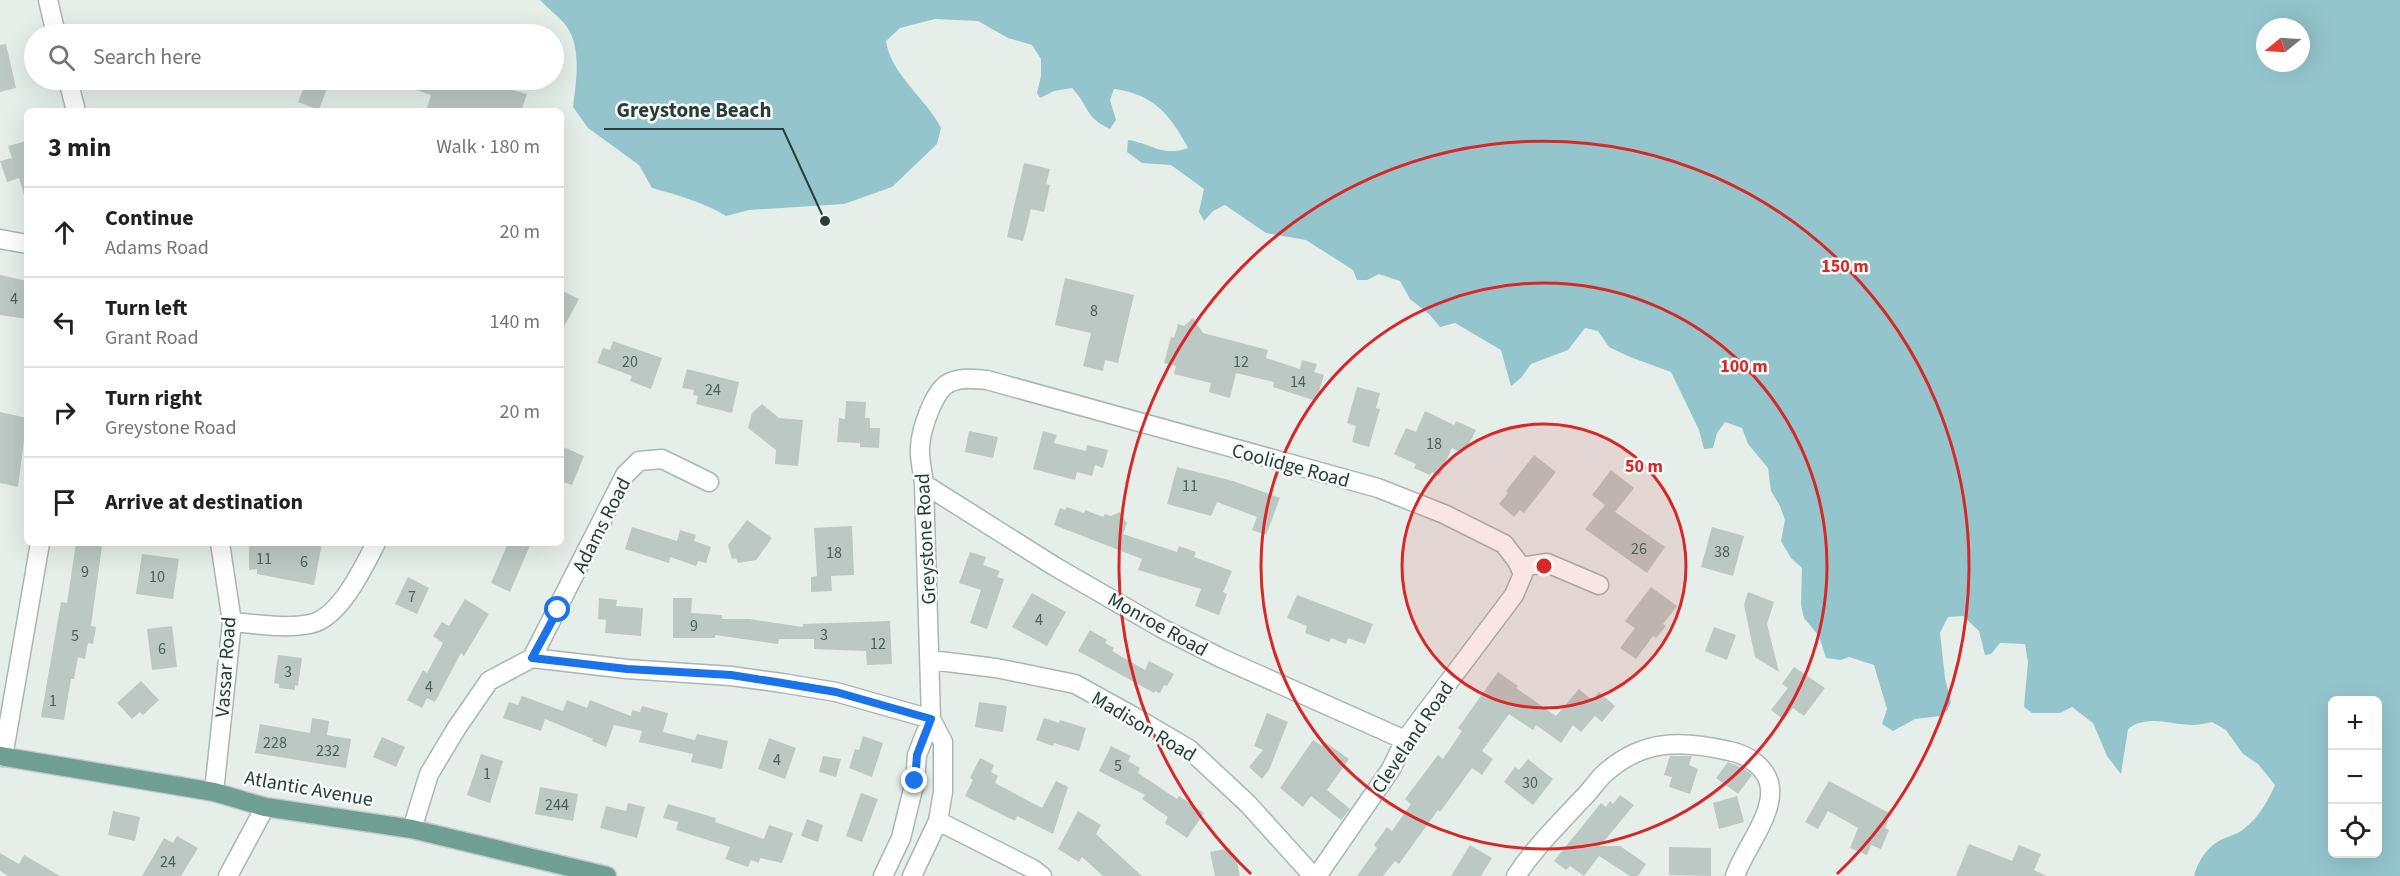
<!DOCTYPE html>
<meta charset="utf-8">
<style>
body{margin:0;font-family:"Source Sans 3",sans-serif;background:#f6f6f6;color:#202124}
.controls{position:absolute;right:18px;bottom:18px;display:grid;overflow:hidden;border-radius:9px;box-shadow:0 6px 24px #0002}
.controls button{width:54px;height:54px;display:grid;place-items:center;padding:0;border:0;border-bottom:2px solid #e0e0e0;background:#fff;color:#202124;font:30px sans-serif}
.compass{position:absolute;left:2256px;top:18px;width:54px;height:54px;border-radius:50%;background:#fff;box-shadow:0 6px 24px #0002;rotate:252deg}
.stop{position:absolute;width:18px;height:18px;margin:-14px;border:4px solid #1a73e8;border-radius:50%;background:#fff}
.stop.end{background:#1a73e8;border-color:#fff;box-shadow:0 2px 6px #0008}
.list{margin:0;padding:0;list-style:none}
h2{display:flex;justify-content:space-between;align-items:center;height:78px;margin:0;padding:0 24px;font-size:26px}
h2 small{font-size:20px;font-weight:400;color:#757577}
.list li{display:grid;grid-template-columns:39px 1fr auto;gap:18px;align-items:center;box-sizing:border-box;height:90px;padding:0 24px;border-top:2px solid #e0e0e0}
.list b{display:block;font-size:22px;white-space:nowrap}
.list p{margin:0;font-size:20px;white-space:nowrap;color:#757577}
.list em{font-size:20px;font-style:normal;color:#757577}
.icon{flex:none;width:33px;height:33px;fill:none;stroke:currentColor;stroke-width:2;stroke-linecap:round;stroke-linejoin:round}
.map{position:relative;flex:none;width:2400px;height:876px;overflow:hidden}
.search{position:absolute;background:#fff;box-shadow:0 6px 24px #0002;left:24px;top:24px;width:540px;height:66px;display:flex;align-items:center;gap:15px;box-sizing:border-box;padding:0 21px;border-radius:33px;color:#757577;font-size:22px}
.panel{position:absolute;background:#fff;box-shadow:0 6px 24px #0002;left:24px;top:108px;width:540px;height:438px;border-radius:9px}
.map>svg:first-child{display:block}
</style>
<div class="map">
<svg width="2400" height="876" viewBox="0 0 2400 876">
<rect width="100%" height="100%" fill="#e6eeea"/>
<path fill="#94c5cd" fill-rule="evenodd" d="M540,0H2400V876H2194C2197,863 2206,849 2217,842C2227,836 2238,835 2246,827C2259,817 2269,799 2275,785L2258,764L2243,754L2226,730L2212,722C2206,723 2199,725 2193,725C2170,725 2148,714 2128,729L2121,774L2107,756L2093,723L2072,707L2060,713H2032L2024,707L2028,662L2025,644L2000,643L1991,654L1985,655L1979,631L1963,616L1948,617L1940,633L1945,678L1951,702L1947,711L1940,716L1915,719L1893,731L1882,724L1887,709L1874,665L1849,657L1841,660L1826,658L1819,636L1804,618L1801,605L1802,568L1791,558L1781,541L1785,520L1780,506L1771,491L1768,468L1748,444L1742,428L1725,422L1717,433L1713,448L1704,449L1699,430L1671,372L1630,357L1609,347L1598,331L1585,328L1568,350L1531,364L1521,378L1511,386L1501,350L1455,323L1440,327L1430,315L1410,299L1400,281L1379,274L1367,280H1357L1353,270L1306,240L1266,233L1225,205L1213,211L1204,221L1199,212L1204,189L1171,165L1142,163L1127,152L1128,140C1154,144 1161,157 1188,148C1170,114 1153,94 1114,89L1110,100L1116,120L1110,129C1084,117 1090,107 1072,88L1054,91L1040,98L1037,93L1041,76V59L1032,45L1008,38L978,21L935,19L900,28L886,41C891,75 926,98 941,128L937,144L892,187L844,204L749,210L726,216C703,202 677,195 652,188L639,165L588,128L573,107C576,83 582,49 567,27C560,17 548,9 540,0ZM2265,27H2301V63H2265ZM2332,700H2378V854H2332Z"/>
<path fill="#bcc8c3" d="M6,44L16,88L0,92V45Z
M307,80H330L319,110L298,102Z
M393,80H504L505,88L527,94L521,111H426L431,95L393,82Z
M27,141V194L24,195L19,178L7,182L0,161L12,158L8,146Z
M1024,163L1050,169L1046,184L1050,185L1044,212L1031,209L1023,241L1007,237Z
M0,275L27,281V319L0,315Z
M1065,278L1134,295L1118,363L1105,360L1103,371L1083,366L1091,333L1055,325Z
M561,290L579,299L561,332Z
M1193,318L1203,333L1268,350L1266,358L1300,369L1302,360L1317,364L1314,372L1324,375L1316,401L1273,387L1274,382L1236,373L1230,398L1209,392L1211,383L1174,374L1176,366L1164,363L1171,337L1174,338L1178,324L1184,326Z
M613,341L662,358L651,389L630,381L632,376L597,363L603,348L610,350Z
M687,369L739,382L732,413L696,404L698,396L693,395L694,390L682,388Z
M1357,387L1380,393L1376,408L1380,409L1369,447L1352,442L1356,426L1347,423Z
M846,401L866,402L865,418H870V428H880L879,448L860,447V443L837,442L839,418L845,419Z
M762,404L779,418L803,420L798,466L775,464L776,450L748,428L752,413Z
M1425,411L1454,425L1456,421L1476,430L1467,448L1464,446L1461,453L1452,448L1439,476L1432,472L1430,475L1414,468L1416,464L1394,454L1406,428L1416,432Z
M0,412L27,418L18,487L0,483Z
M969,431L998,437L993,458L965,452Z
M1043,431L1057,435L1054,443L1086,451L1087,445L1108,450L1103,468L1095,465L1092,476L1077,472L1075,480L1033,469Z
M561,446L584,456L572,485L561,481Z
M1534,455L1556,472L1524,513L1520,510L1514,517L1499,504L1508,493L1506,491Z
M1177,467L1233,481L1280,498L1266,535L1252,530L1257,517L1217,502L1211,516L1167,504Z
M1611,470L1634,488L1615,512L1665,547L1647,573L1585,529L1605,505L1592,495Z
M1067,507L1084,513L1085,510L1103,517L1105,514L1111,516L1120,512L1127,523L1123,534L1177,552L1179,546L1196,552L1194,557L1232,571L1223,592L1227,594L1219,615L1195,606L1201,589L1138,570L1142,559L1054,525L1060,508L1065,510Z
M747,520L772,538L756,560L738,563L736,558L732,559L728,545Z
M852,526L854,575L831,576L832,591L811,592V577L817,576L814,528Z
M632,527L677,541L680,530L696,535L694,541L711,547L706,563L698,561L696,566L670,557L669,563L625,549Z
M1712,527L1744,536L1733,576L1701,567Z
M76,543L102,546L91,626L96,627L93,644L88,643L85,659L78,657L74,679H71L64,720L41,717L61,602L67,603Z
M249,543H322L314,585L257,574V569L249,570Z
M508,543H531L510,592L491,583Z
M970,552L986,557L983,565L1000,571L997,577L1004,579L987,629L970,623L981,590L959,583Z
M142,554L179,559L173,599L136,594Z
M408,577L429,588L417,614L395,604Z
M1651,587L1677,606L1663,624L1666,626L1656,638L1653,636L1636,659L1620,648L1635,628L1625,621Z
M1748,592L1774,602L1767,624L1779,672L1755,657L1744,605Z
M1032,593L1066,612L1047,646L1012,627Z
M1297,595L1373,624L1365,644L1348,638L1346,644L1331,638L1329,642L1305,633L1307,626L1287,618Z
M599,598L617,600L616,606L643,608L641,636L605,633L606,620L598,619Z
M673,598H692L691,613L722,615V619H749L803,627V624L890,621L892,664L867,665L866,651L814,649V639H779L778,644L715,635V638H673Z
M465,599L489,614L464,656L461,653L435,702L427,698L422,708L407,700L423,670L427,673L443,643L433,636L442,622L449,626Z
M172,626L177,667L152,670L147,629Z
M1714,627L1736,635L1727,660L1705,651Z
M1090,630L1107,640L1105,643L1114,648L1112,651L1145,670L1149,661L1174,674L1167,686L1164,685L1160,693L1155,691L1154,693L1078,651Z
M278,655L302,658L298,686L295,685V690L279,688V684L274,683Z
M1794,667L1825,688L1804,716L1793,708L1784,720L1771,710L1788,688L1782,684Z
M1498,672L1518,686L1516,688L1556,716L1579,689L1592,700L1599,692L1615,706L1602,722L1595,716L1581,732L1573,725L1561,743L1536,725L1533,730L1509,714L1482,751L1493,759L1482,775L1472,768L1440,812L1438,810L1399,864L1395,861L1383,876H1357L1377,848L1374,845L1387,827L1392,831L1411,804L1405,799L1438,755L1443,759L1462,731L1458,728Z
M141,681L159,700L143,715L140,712L132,719L117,703Z
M522,696L563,711L567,700L587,708L590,700L631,716L632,710L640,712L642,706L668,713L663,732L695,740L697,734L728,741L722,769L691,762L693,754L639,742L642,731L614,725L606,747L592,741L593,739L545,719L541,731L503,718L509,702L518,705Z
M979,702L1007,706L1003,732L975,727Z
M1267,713L1288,722L1269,770L1262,779L1249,767L1263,750L1254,746Z
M312,718L329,721L327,735L351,739L346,768L255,753L260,724L310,733Z
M1044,718L1059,723L1060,720L1086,728L1079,751L1054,743L1053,746L1036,740Z
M863,736L883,743L872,777L849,768L855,749L859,750Z
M382,737L405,747L396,767L373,757Z
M769,738L796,748L785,779L758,769Z
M1313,740L1322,746L1325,742L1349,759L1327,790L1350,809L1341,820L1311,796L1303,807L1280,788Z
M1111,746L1131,756L1128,761L1140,768L1138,773L1177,799L1179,796L1204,813L1187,838L1165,823L1168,817L1142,799L1145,795L1099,771Z
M481,754L503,761L490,803L467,795Z
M823,756L841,759L836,777L819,772Z
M1670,756H1692L1689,765L1698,769L1690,794L1669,787L1672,777L1664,775Z
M980,758L994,765L991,772L998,776L995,783L1042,808L1056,781L1068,787L1053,834L1017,816L1015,821L965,796L973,780L970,778Z
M1528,759L1553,779L1533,805L1504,782L1515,767L1519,770Z
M1728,762L1743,768L1752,775L1738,794L1716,778Z
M1829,781L1891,814L1885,828L1889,830L1881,849L1871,845L1867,855L1850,848L1858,828L1828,811L1818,829L1805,822Z
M540,787L578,794L573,821L535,814Z
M861,793L878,799L862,842L846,836Z
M1620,795L1634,805L1600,846H1620L1646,864L1638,876H1630L1599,856L1584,876L1570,866L1566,870L1554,861L1601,803L1606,807L1610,801L1613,804Z
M1737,796L1744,822L1719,829L1713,803Z
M628,803L645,807L637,838L600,828L606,806L626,811Z
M668,804L716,818L715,822L764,839L769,825L793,833L782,863L760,858L759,863L751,860L748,867L725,859L730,847L676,830L678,822L663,818Z
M113,811L140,817L135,841L108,835Z
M1078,811L1101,825L1096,834L1142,876H1103L1082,857L1079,862L1058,849Z
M807,819L823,825L818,842L801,836Z
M177,836L198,848L181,876H142L164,838L173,843Z
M1969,844L2012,861L2019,845L2041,854L2034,870L2047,876H1956Z
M1470,845L1492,858L1481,876H1451Z
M1669,847L1711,848V876L1669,875Z
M1230,848L1232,858L1236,857L1240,876H1215L1210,852Z
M0,853L19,864L24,855L60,876H8L0,871Z"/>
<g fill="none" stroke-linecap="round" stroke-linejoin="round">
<defs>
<path id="street" d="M48,0L56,34
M68,80L76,111
M0,239L27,244
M924,484L1054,566L1163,629L1221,658L1405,740
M1520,567L1547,563L1599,585
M232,622C257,624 285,629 310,624C340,618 363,568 376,543
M532,658L627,669L731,676L782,683L836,692L931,719
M931,660L996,668L1075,684L1131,715L1189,749L1248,804L1313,876
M3,757L40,543
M214,792L232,622L220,543
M938,821L1033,869L1042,876
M412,829L429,774L456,729L489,681L532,658L625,475L639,461L662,459L709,482
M228,876L265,807
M883,876L901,838L915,781L917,755L931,719L924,484C923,472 919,459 920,447C921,430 934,388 951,382C962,377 975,379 987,380L1378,488L1444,514L1504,544L1517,561L1523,574L1514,595L1405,740L1391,769L1317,876
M912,876L938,821L943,792V742L931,719
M1516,876C1535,847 1558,825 1581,800C1590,792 1596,781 1605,773C1643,739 1682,740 1729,751C1747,754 1768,768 1770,788C1773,816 1744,850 1735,876"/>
<path id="primary" d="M0,756L214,792L265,807L412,829L607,876"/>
</defs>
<use href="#street" stroke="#a9b6b1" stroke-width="21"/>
<use href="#primary" stroke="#c2c9c7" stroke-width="21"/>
<use href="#street" stroke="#fff" stroke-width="18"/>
<use href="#primary" stroke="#6f9f92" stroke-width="18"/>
</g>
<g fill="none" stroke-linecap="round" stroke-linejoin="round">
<path stroke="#1a73e8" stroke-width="8" d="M558,610L532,658L627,669L731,675L782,683L836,692L931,719L917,755L915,781"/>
</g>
<circle cx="1544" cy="566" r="142" fill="#d62828" fill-opacity=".12"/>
<g fill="none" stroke="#d62828" stroke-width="3">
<circle cx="1544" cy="566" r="142"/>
<circle cx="1544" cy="566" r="283"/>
<path d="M1251 874A425 425 0 1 1 1837 874"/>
</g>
<g text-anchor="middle" stroke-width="5" stroke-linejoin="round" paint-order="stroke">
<g font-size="16" fill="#4c605a">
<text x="14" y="304">4</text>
<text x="1094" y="316">8</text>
<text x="630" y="367">20</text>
<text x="1241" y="367">12</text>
<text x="1298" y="387">14</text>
<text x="713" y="395">24</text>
<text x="1434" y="449">18</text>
<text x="1190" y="491">11</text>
<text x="1639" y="554">26</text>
<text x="1722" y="557">38</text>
<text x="834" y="558">18</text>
<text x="264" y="564">11</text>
<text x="304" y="567">6</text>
<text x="85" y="577">9</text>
<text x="157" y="582">10</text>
<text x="412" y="602">7</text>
<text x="1039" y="625">4</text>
<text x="694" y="631">9</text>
<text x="824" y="640">3</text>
<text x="75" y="641">5</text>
<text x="878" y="649">12</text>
<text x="162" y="654">6</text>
<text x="288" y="677">3</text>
<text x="429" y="692">4</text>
<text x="53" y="706">1</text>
<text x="275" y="748">228</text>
<text x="328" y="756">232</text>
<text x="777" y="765">4</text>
<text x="1118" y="771">5</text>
<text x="487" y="779">1</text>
<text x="1530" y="788">30</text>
<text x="557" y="810">244</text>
<text x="168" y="867">24</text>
</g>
<g font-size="20" fill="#263e37" stroke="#f7faf8">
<text transform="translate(1291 465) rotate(15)" y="7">Coolidge Road</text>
<text transform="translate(601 525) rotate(-63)" y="7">Adams Road</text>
<text transform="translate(925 539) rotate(-93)" y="7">Greystone Road</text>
<text transform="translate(1158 624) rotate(29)" y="7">Monroe Road</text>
<text transform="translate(225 667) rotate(-86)" y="7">Vassar Road</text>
<text transform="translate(1144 726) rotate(31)" y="7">Madison Road</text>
<text transform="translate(1412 737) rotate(-56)" y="7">Cleveland Road</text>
<text transform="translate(309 788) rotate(10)" y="7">Atlantic Avenue</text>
</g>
</g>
<circle cx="1544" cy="566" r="9" fill="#d62828" stroke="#f7faf8" stroke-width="3"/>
<g font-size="18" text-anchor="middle" font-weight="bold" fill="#d62828" stroke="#f7faf8" stroke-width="5" stroke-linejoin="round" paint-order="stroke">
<text x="1845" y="272">150 m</text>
<text x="1744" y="372">100 m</text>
<text x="1644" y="472">50 m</text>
</g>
<path fill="none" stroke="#263e37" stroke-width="2" d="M825 221L783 129H604"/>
<circle fill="#263e37" stroke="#f7faf8" stroke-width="2" cx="825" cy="221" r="6"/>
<g font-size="21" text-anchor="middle" font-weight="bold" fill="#263e37" stroke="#f7faf8" stroke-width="5" stroke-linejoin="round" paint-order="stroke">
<text x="694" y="117">Greystone Beach</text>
</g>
</svg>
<div class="controls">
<button>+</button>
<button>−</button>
<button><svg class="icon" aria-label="locate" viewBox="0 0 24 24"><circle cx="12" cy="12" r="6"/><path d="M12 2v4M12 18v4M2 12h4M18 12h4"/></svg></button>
</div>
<svg class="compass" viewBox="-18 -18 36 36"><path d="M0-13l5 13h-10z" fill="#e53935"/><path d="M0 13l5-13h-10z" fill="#757577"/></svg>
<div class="stop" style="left:558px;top:610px"></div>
<div class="stop end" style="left:915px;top:781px"></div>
<div class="search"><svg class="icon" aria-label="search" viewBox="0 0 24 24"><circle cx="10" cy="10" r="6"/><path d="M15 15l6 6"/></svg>Search here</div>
<section class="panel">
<h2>3 min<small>Walk · 180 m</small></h2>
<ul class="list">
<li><svg class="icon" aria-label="ahead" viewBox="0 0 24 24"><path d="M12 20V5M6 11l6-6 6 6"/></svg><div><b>Continue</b><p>Adams Road</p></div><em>20 m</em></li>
<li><svg class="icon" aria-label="left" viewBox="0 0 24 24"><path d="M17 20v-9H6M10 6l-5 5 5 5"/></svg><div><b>Turn left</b><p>Grant Road</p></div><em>140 m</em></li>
<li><svg class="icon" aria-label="right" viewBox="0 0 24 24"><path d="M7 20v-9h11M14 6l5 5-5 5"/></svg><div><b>Turn right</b><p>Greystone Road</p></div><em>20 m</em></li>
<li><svg class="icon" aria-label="arrive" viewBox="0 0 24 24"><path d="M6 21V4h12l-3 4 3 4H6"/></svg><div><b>Arrive at destination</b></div></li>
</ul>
</section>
</div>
